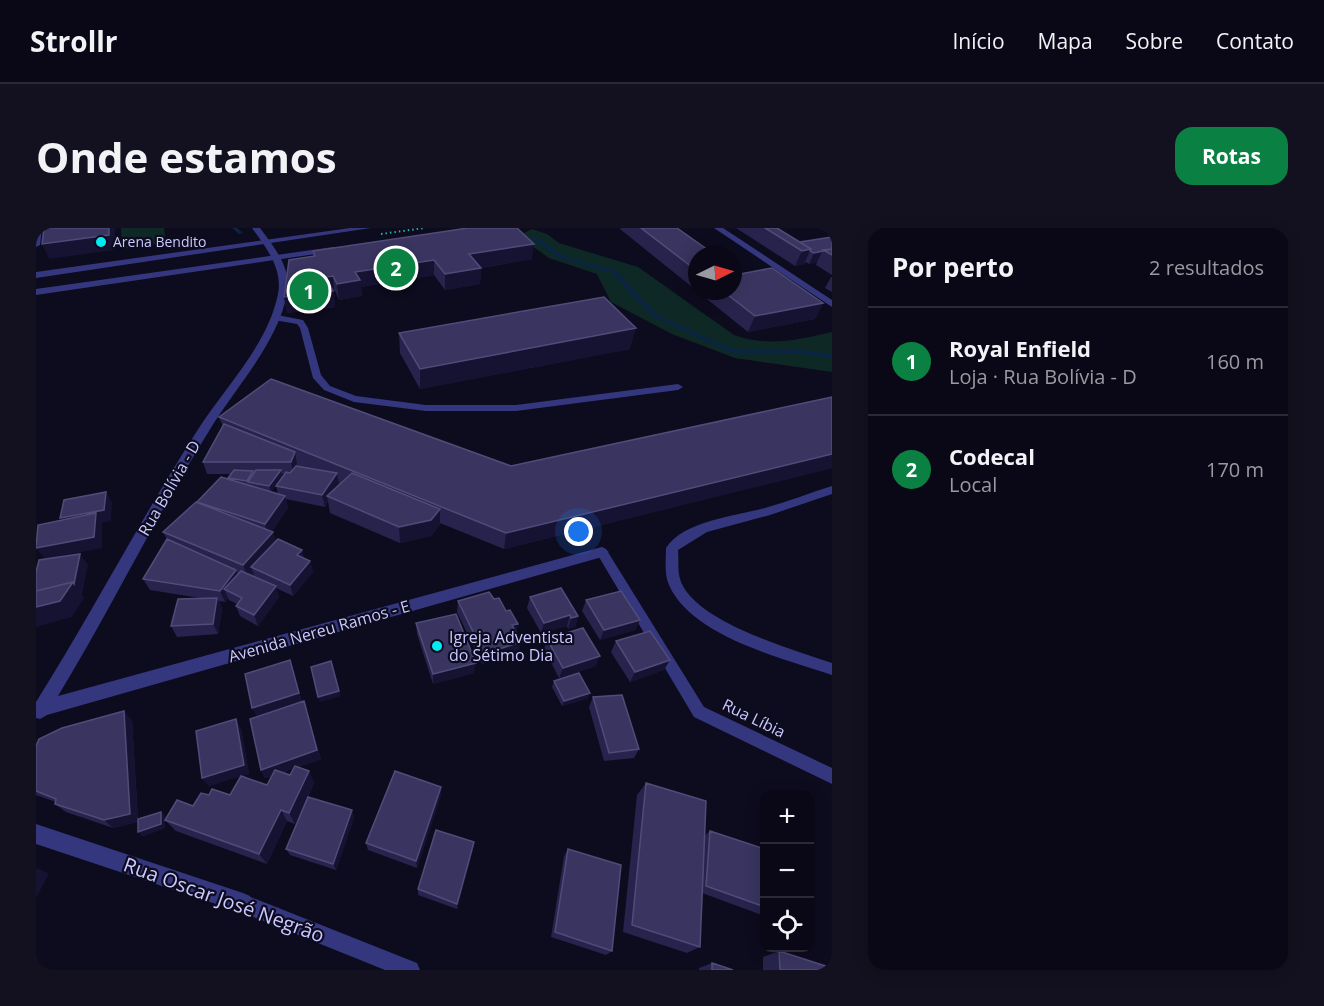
<!DOCTYPE html>
<html lang="pt">
<meta charset="utf-8">
<style>
body{margin:0;font-family:"Open Sans",sans-serif;background:#13111f;color:#f1f3f6}
.controls{position:absolute;right:18px;bottom:18px;display:grid;overflow:hidden;border-radius:12px;box-shadow:0 3px 15px #0003}
.controls button{width:54px;height:54px;display:grid;place-items:center;padding:0;border:0;border-bottom:2px solid #2a2935;background:#0a0816;color:#f1f3f6;font:30px sans-serif}
.compass{position:absolute;left:652px;top:18px;width:54px;height:54px;border-radius:50%;background:#0a0816;box-shadow:0 3px 15px #0003;rotate:85deg}
.you{position:absolute;left:543px;top:304px;width:21px;height:21px;margin:-15px;border:4px solid #fff;border-radius:50%;background:#1a73e8;box-shadow:0 0 0 9px #1a73e833}
.badge{display:grid;place-items:center;width:39px;height:39px;border-radius:50%;background:#0b8043;color:#fff;font-size:20px;font-weight:700}
.pin{position:absolute;translate:-50% -50%;border:3px solid #fff;box-shadow:0 2px 6px #0006}
.list{margin:0;padding:0;list-style:none}
h2{display:flex;justify-content:space-between;align-items:center;height:78px;margin:0;padding:0 24px;font-size:26px}
h2 small{font-size:20px;font-weight:400;color:#999aa1}
.list li{display:grid;grid-template-columns:39px 1fr auto;gap:18px;align-items:center;box-sizing:border-box;height:108px;padding:0 24px;border-top:2px solid #2a2935}
.list b{display:block;font-size:22px;white-space:nowrap}
.list p{margin:0;font-size:20px;white-space:nowrap;color:#999aa1}
.list em{font-size:20px;font-style:normal;color:#999aa1}
.icon{flex:none;width:33px;height:33px;fill:none;stroke:currentColor;stroke-width:2;stroke-linecap:round;stroke-linejoin:round}
.map{position:relative;flex:none;width:796px;height:742px;overflow:hidden;border-radius:18px}
header{display:flex;align-items:center;gap:36px;box-sizing:border-box;height:84px;padding:0 30px;background:#0a0816;border-bottom:2px solid #2a2935}
header strong{font-size:28px}
nav{display:flex;gap:33px;margin-inline-start:auto;font-size:21px}
.intro{display:flex;align-items:center;justify-content:space-between;box-sizing:border-box;height:144px;padding:0 36px}
h1{margin:0;font-size:42px}
.button{padding:15px 27px;border-radius:18px;background:#0b8043;color:#fff;font-size:21px;font-weight:700}
main{display:flex;gap:36px;padding:0 36px}
aside{flex:1;background:#0a0816;border-radius:18px;box-shadow:0 3px 15px #0003}
.map>svg:first-child{display:block}
</style>
<header>
<strong>Strollr</strong>
<nav><a>Início</a><a>Mapa</a><a>Sobre</a><a>Contato</a></nav>
</header>
<div class="intro"><h1>Onde estamos</h1><a class="button">Rotas</a></div>
<main>
<div class="map">
<svg width="796" height="742" viewBox="0 0 796 742">
<rect width="100%" height="100%" fill="#0d0b1e"/>
<path fill="#0e2825" d="M85,0H128L130,15L86,21Z
M496,1L511,6L523,15L602,39L698,107C731,119 762,112 796,104V144L699,130L636,106L575,74L561,46L513,30L482,8Z"/>
<g fill="none" stroke-linecap="round" stroke-linejoin="round">
<path fill="#0a2443" fill-rule="evenodd" d="M196,0H201L207,5L203,6Z
M496,9H500L528,28L580,43L620,86L691,119L699,121H759L796,126V130L759,125H698L687,121L616,88L576,45L524,30L496,11Z"/>
<path stroke="#29b2a0" stroke-width="2" stroke-dasharray="1.5 3" stroke-linecap="butt" d="M345,6L388,0"/>
<path fill="#34377e" fill-rule="evenodd" d="M241,87L267,92L272,100L285,147L294,158L320,168L390,177H480L642,156L647,159L642,162L480,183H390L318,174L288,162L277,150L264,100L261,96L238,92V88Z
M796,258V266L734,287L671,304L642,322C643,332 641,344 645,354C662,395 756,421 796,435V447C747,430 656,409 633,357C628,346 630,332 630,320C647,293 700,288 729,280C751,274 773,265 796,258Z
M566,319L570,321L668,479L796,540V556L658,489L560,324Z
M207,666L381,735L384,742H349L200,682L198,675L200,668Z"/>
<path fill="#34377e" fill-rule="evenodd" d="M0,0H6L4,17L0,19Z
M216,0H224C238,19 256,40 251,65C243,114 198,161 173,203C119,289 75,381 22,468L566,319L573,324L566,329L11,487L4,491L0,490V474C56,385 104,292 161,203C188,160 232,117 242,66C247,41 230,19 216,0Z
M678,0H687L796,72V79Z
M0,596L207,665L214,668L217,675L214,682L207,685L0,616Z"/>
<path fill="#34377e" fill-rule="evenodd" d="M314,0H335L0,50V44Z
M297,19H300V23L0,67V61Z"/>
</g>
<path fill="#28234c" fill-rule="evenodd" d="M585,0H641L661,27V63L584,1Z
M700,0H741L764,14L796,9V47L780,37L781,34L773,36L770,34L768,36L759,38Z
M788,0H796V5Z
M277,23L496,31L445,40L444,56L409,62L398,47L325,59L326,68L303,72L299,63H297L299,79L251,85L248,69L277,28Z
M704,46L787,75L779,91L712,104L661,63H697Z
M795,49H796V64L789,60Z
M363,105L594,121L384,161L364,125Z
M796,169V240L468,321L404,295V297L395,308L364,315L294,285L292,273L289,279L250,271L252,280L236,303L240,313L266,322L268,331L274,333L277,344L257,368L240,360L243,369L222,398L204,388L200,378L201,376L193,372L192,370L189,374L183,373L186,381L182,406L141,409L135,398L164,370L114,362L107,351L131,311L127,304L162,275L193,251L192,250L195,246H171L167,234L187,199L183,189L475,238ZM246,246H249L240,258L242,266L235,264L246,248Z
M494,369L542,388L539,399L532,401L531,398L505,405L491,380Z
M458,371L480,405L483,424L446,436L421,384L422,373Z
M550,372L604,392L599,402L564,412L546,383Z
M380,395L438,445L397,456L381,406Z
M511,411L560,438L523,450L508,421Z
M580,413L628,442L594,454L575,424Z
M254,432L266,474L268,473L271,483L285,531L262,539L273,543L278,555L272,569L316,582L318,590L300,642L254,627L250,621L270,573L259,596L251,593L231,636L140,603L129,592L157,578L173,567H194L204,548L173,558L166,550L205,501L213,546L205,548L231,557L236,548L229,550L225,542L221,488L216,480ZM258,540L254,547L246,545Z
M518,453L552,470L526,478L516,459Z
M557,469L603,521L598,530L568,533L553,479Z
M96,492L102,591L129,587V600L107,608L102,604V594L77,600L30,584L19,576L20,574L0,567V518Z
M610,555L668,608L674,603L729,621V688L666,665L664,719L651,725L587,704L601,567Z
M405,567L381,640L332,622L330,615Z
M437,621L421,681L382,667V661Z
M532,621L576,723L570,727L515,709L528,628Z
M743,723L793,742H727V729Z
M676,735V742H663V740Z"/>
<path fill="#161232" d="M73,0H79V22L13,31L6,16Z
M498,16L496,31L432,42L433,26Z
M775,21L768,36L759,38L766,23Z
M786,24L781,34L773,36L778,25Z
M398,32V47L325,59L326,68L303,72L301,56L319,44Z
M445,40L444,56L409,62V46Z
M297,48L299,79L251,85L248,69L290,49Z
M787,75L779,91L712,104L719,88Z
M600,100L594,121L384,161V141Z
M259,224L261,236L257,246L255,234Z
M796,226V240L468,321L470,305Z
M245,242L246,248L235,264L233,258Z
M301,245L303,256L291,268L292,273L289,279L286,267Z
M70,264L76,275L75,293L66,295V320L9,331L0,320L32,301L24,290Z
M249,268L252,280L232,308L229,296Z
M404,281V297L395,308L364,315L363,299Z
M237,304L242,320L215,339L218,347L213,353L207,337Z
M266,322L269,333L261,327Z
M44,326L52,337L46,367L48,370L36,389L0,399V379Z
M274,333L277,344L257,368L254,357Z
M200,342L205,353L188,361L192,370L189,374L184,363Z
M240,358L243,369L222,398L218,387Z
M181,370L186,381L182,406L177,396Z
M534,387L531,398L505,405L508,395Z
M542,388L539,399L532,401L535,390Z
M604,392L599,402L564,412L568,402Z
M482,396L480,407L476,397Z
M485,414L483,424L446,436L448,426Z
M564,428L560,438L523,450L527,440Z
M254,432L266,475L221,489L216,480Z
M634,432L628,442L594,454L599,444Z
M440,435L438,445L397,456V446Z
M303,463L305,468L284,474L282,469Z
M554,465L552,470L526,478L528,473Z
M268,473L285,531L229,550L225,542Z
M88,483L96,492L102,594L77,600L68,592Z
M200,491L205,501L213,546L173,558L166,550Z
M273,543L278,555L259,596L253,585Z
M405,559V567L381,640L380,633Z
M245,582L251,593L231,636L223,626Z
M316,582L318,590L300,642L297,636Z
M125,584L129,587V600L107,608L102,604Z
M438,614L437,621L421,681V676Z
M1,640L13,646L0,670V642Z"/>
<path fill="#3a3560" stroke="#504c79" stroke-width="1.5" d="M8,0H73V7L6,16Z
M432,0H481L498,16L433,26L445,40L409,46L398,32L319,44L324,52L301,56L297,48L290,49L297,63L248,69L253,32L279,28L277,23Z
M605,0H641L679,27H661V43Z
M729,0H741L775,21L766,23Z
M796,9V21L778,25L774,23L775,21L764,14Z
M796,21V27L787,22Z
M697,40L704,46L736,40L787,75L719,88L687,63H697Z
M568,69L600,100L384,141L363,105Z
M235,151L475,238L796,169V226L470,305L183,189Z
M188,196L259,224L255,234H167Z
M260,238L301,245L286,267L240,258L250,244L254,245Z
M198,242L217,243L211,253L192,250Z
M220,242H245L233,258L212,254Z
M316,245L404,281L395,292L363,299L291,268Z
M185,249L249,268L229,296L161,274Z
M70,264L68,282L24,290L28,272Z
M160,274L237,304L207,337L127,304Z
M60,285L58,309L0,320L2,297Z
M131,311L200,342L184,363L107,351Z
M242,311L266,322L261,327L274,333L254,357L215,339Z
M44,326L38,356L37,354L0,363V344L3,332Z
M205,343L240,358L218,387L200,378L206,370L188,361Z
M37,354L24,373L0,379V363Z
M525,360L542,388L535,390L534,387L508,395L494,369Z
M585,363L604,392L568,402L550,372Z
M453,364L458,371L463,370L470,383L474,382L482,396L476,397L485,414L448,426L422,373Z
M181,370L177,396L135,398L142,371Z
M420,386L440,435L397,446L380,395Z
M547,400L564,428L527,440L511,411Z
M614,403L634,432L599,444L580,413Z
M254,432L263,465L216,480L209,446Z
M295,433L303,463L282,469L275,439Z
M543,445L554,465L528,473L518,453Z
M586,467L603,521L573,525L557,469Z
M268,473L281,522L225,542L214,491Z
M88,483L94,586L68,592L19,576L20,571L0,563V518L3,511L26,500Z
M200,491L208,537L166,550L160,503Z
M259,538L273,543L253,585L245,582L223,626L129,592L141,572L157,578L165,565L173,567L176,561L194,567L205,548L231,557L239,542L254,547Z
M359,543L405,559L380,633L330,615Z
M610,555L670,573L664,719L596,697Z
M272,569L316,582L297,636L250,621Z
M125,584V596L102,604V591Z
M400,602L438,614L421,676L382,661Z
M674,603L729,621V679L670,658Z
M532,621L585,637L576,723L519,704Z
M743,723L793,739V742H744Z
M676,735L697,742H676Z"/>
<g fill="#00ecf3" stroke="#0d0b1e" stroke-width="2">
<circle cx="65" cy="14" r="6"/>
<circle cx="401" cy="418" r="6"/>
</g>
<g text-anchor="middle" stroke-width="4.5" stroke-linejoin="round" paint-order="stroke">
<g font-size="14" fill="#cac8ff" stroke="#0d0b1e" text-anchor="start">
<text x="77" y="19">Arena Bendito</text>
</g>
<g font-size="16" fill="#cac8ff" stroke="#0d0b1e">
<text transform="translate(133 260) rotate(-60)" y="6">Rua Bolívia - D</text>
<text transform="translate(283 403) rotate(-16)" y="6">Avenida Nereu Ramos - E</text>
<text transform="translate(718 490) rotate(26)" y="6">Rua Líbia</text>
</g>
<g font-size="16" fill="#cac8ff" stroke="#0d0b1e" text-anchor="start">
<text x="413" y="415">Igreja Adventista<tspan x="413" dy="18">do Sétimo Dia</tspan></text>
</g>
<g font-size="20" fill="#cac8ff" stroke="#0d0b1e">
<text transform="translate(188 672) rotate(20)" y="7">Rua Oscar José Negrão</text>
</g>
</g>
</svg>
<div class="controls">
<button>+</button>
<button>−</button>
<button><svg class="icon" aria-label="locate" viewBox="0 0 24 24"><circle cx="12" cy="12" r="6"/><path d="M12 2v4M12 18v4M2 12h4M18 12h4"/></svg></button>
</div>
<svg class="compass" viewBox="-18 -18 36 36"><path d="M0-13l5 13h-10z" fill="#e53935"/><path d="M0 13l5-13h-10z" fill="#999aa1"/></svg>
<div class="you"></div>
<div class="pin badge" style="left:273px;top:63px">1</div>
<div class="pin badge" style="left:360px;top:40px">2</div>
</div>
<aside>
<h2>Por perto<small>2 resultados</small></h2>
<ul class="list">
<li><span class="badge">1</span><div><b>Royal Enfield</b><p>Loja · Rua Bolívia - D</p></div><em>160 m</em></li>
<li><span class="badge">2</span><div><b>Codecal</b><p>Local</p></div><em>170 m</em></li>
</ul>
</aside>
</main>
